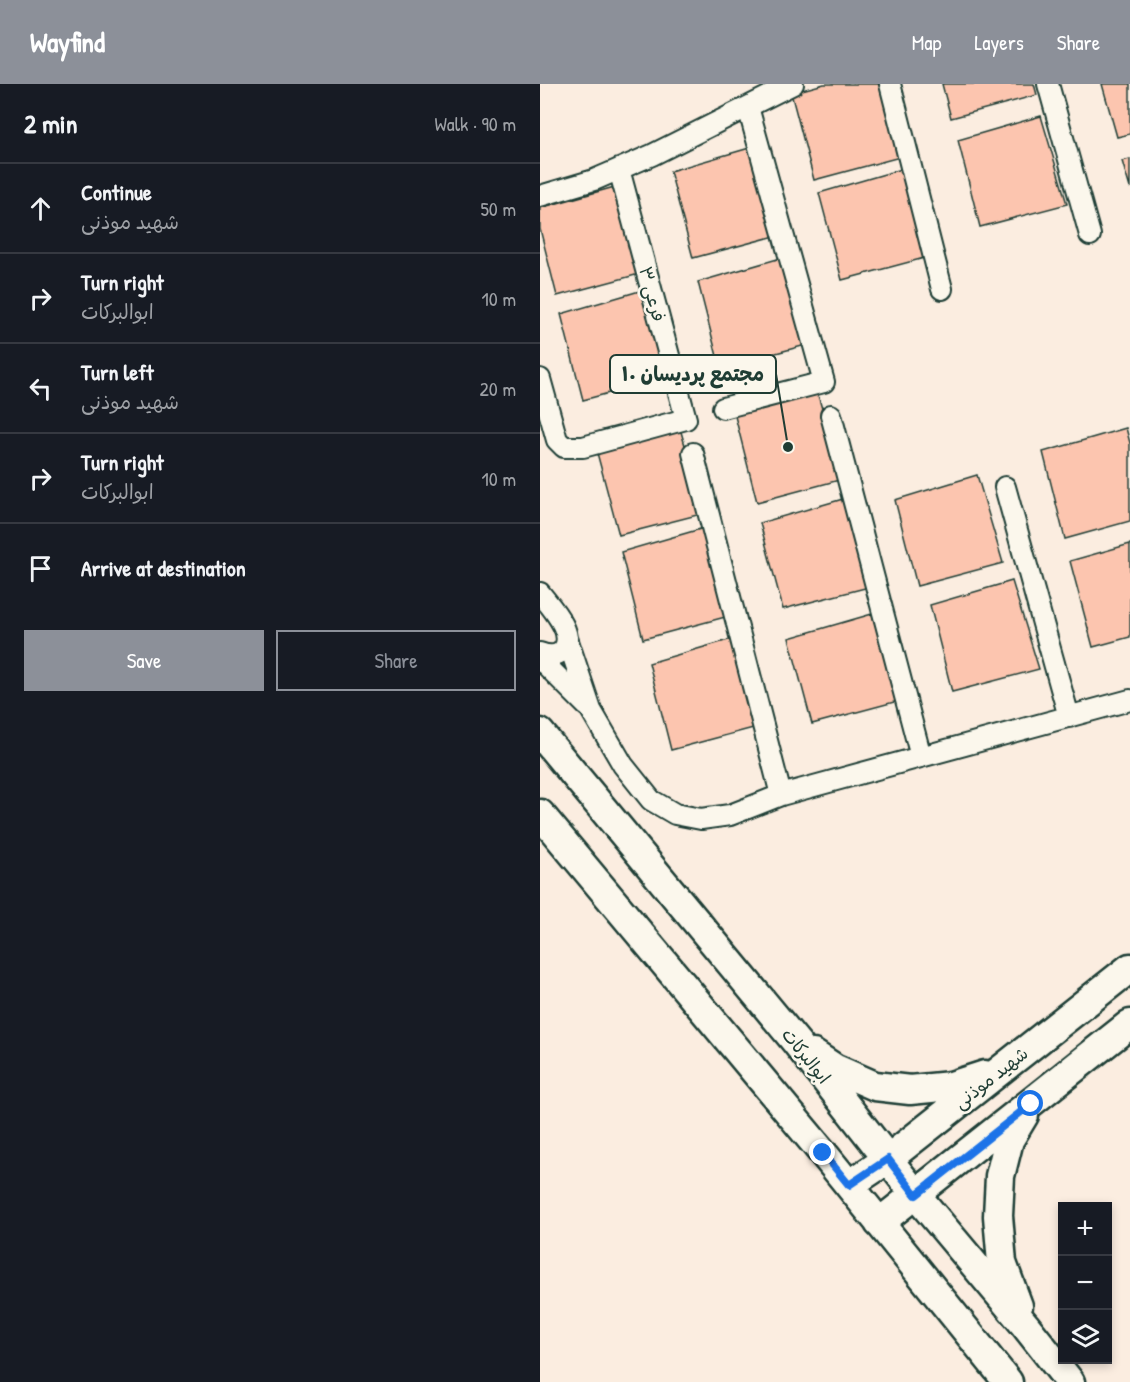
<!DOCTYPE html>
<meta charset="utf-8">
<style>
body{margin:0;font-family:"Patrick Hand","Playpen Sans Arabic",sans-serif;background:#20242c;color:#f1f3f6}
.controls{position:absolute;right:18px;bottom:18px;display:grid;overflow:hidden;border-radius:0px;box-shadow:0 3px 9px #0003}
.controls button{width:54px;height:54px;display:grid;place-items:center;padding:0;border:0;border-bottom:2px solid #363941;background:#171b24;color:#f1f3f6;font:30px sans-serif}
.stop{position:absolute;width:18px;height:18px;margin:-14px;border:4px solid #1a73e8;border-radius:50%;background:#fff}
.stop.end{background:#1a73e8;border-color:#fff;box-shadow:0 2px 6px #0008}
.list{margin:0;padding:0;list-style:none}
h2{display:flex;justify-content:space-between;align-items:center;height:78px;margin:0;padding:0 24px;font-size:26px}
h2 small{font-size:20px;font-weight:400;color:#9ea1a6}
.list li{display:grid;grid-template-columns:39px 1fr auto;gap:18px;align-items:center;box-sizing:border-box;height:90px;padding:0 24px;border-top:2px solid #363941}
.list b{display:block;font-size:22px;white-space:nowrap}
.list p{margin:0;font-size:20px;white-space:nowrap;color:#9ea1a6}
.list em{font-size:20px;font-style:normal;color:#9ea1a6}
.actions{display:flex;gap:12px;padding:18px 24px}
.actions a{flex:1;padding:14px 0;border:2px solid #8c9099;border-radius:0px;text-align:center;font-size:21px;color:#8c9099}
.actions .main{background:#8c9099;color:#fff}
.icon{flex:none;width:33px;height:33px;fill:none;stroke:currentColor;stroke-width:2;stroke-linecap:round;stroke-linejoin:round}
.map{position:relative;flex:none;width:590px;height:1298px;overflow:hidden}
header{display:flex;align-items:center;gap:36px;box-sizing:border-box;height:84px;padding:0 30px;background:#8c9099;color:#fff}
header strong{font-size:28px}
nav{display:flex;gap:33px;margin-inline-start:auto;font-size:21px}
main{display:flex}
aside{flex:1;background:#171b24}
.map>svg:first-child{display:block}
</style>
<header>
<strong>Wayfind</strong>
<nav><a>Map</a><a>Layers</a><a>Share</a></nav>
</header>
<main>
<aside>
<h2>2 min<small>Walk · 90 m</small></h2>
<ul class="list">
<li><svg class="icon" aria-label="ahead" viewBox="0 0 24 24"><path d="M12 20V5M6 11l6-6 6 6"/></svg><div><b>Continue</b><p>شهید موذنی</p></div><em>50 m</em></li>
<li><svg class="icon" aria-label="right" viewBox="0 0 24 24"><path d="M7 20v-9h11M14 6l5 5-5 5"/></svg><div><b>Turn right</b><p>ابوالبرکات</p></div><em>10 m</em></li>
<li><svg class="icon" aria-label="left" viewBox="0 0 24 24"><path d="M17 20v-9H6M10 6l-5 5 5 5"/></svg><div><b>Turn left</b><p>شهید موذنی</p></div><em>20 m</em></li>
<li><svg class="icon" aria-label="right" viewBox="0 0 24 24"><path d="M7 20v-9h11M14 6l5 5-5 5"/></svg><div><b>Turn right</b><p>ابوالبرکات</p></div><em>10 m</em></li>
<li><svg class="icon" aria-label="arrive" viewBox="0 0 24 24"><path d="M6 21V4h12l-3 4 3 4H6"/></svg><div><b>Arrive at destination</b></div></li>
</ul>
<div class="actions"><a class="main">Save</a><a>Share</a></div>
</aside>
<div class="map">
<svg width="590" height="1298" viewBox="0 0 590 1298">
<rect width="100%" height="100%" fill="#fbede0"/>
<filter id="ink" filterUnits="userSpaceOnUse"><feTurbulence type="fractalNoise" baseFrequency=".0167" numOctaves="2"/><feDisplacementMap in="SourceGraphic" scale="12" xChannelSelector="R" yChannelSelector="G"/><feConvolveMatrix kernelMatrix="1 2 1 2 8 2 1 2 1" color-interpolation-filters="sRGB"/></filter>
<g filter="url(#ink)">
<path fill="#fcc5af" stroke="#1f3d34" stroke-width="1.5" d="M284,0H339L360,73L274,96L251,9Z
M402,0H494L497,11L411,34Z
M562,0H590V50L577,53Z
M501,32L527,120L440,143L418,56Z
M213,63L239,151L153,174L130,87Z
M590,75V104L582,77Z
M362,85L388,173L302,196L279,109Z
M78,102L103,189L17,212L0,145V124Z
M241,174L266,261L180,284L158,198Z
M103,206L129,293L43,316L21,230Z
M277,308L303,395L217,418L195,332Z
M139,341L165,429L79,451L56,365Z
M586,344L590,359V437L525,455L503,368Z
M437,391L463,479L377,502L355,416Z
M303,415L329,503L243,525L220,439Z
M164,444L189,532L103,555L81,468Z
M590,460V553L553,563L530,477Z
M472,497L499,585L412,608L390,521Z
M332,530L358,617L272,640L249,554Z
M192,555L217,643L131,666L109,579Z"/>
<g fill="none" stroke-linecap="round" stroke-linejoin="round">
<defs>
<path id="street" d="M350,0L402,205
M508,0L550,151
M0,112L54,96L112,71L253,0
M0,295L17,356L24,363H43L146,335L79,85
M183,324L284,298L208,23
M291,331L381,673
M153,369L241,711
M465,403L529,633
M0,509C10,522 38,551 22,567C16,573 8,572 0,569
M27,554L51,626L83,681L111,716L135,730L161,735L190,731L241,711L590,616
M0,575L47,622"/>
<path id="secondary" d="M0,649L256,958L376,1111L485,1241L530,1298
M0,730L283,1069L468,1298
M273,970L294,984L335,1002L370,1006L411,1002L445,991
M309,1101L348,1075L590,884
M339,1139L590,940
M478,1222L462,1179L458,1132L460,1092L469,1056L484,1031"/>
</defs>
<use href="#street" stroke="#1f3d34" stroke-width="24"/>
<use href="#secondary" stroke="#1f3d34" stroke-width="33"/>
<use href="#street" stroke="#fbf7ec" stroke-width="20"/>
<use href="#secondary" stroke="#fbf7ec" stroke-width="28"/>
</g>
</g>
<g fill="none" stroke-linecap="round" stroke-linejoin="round" filter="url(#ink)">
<path stroke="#1a73e8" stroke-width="8" d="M283,1069L309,1101L348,1075L376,1111L491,1020"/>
</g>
<g text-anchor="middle" stroke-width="5" stroke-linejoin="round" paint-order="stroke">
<g font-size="18" fill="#1f3d34" stroke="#fbf7ec">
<text transform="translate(112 210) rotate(75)" y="6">فرعی ۳</text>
<text transform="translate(266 972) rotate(51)" y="6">ابوالبرکات</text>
<text transform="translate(451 994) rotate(-38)" y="6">شهید موذنی</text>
</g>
</g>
<path fill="none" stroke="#1f3d34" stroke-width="2" d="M248 363L236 290"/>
<circle fill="#1f3d34" stroke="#fbf7ec" stroke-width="2" cx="248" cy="363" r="6"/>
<rect fill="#fbf7ec" stroke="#1f3d34" stroke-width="2" x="70" y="271" width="166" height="38" rx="6"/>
<g font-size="20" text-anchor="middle" font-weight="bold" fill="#1f3d34">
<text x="153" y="297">مجتمع پردیسان ۱۰</text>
</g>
</svg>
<div class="controls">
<button>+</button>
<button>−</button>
<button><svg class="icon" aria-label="layers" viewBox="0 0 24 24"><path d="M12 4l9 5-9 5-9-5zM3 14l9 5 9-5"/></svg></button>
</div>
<div class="stop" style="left:491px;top:1020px"></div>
<div class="stop end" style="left:283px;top:1069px"></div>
</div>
</main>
